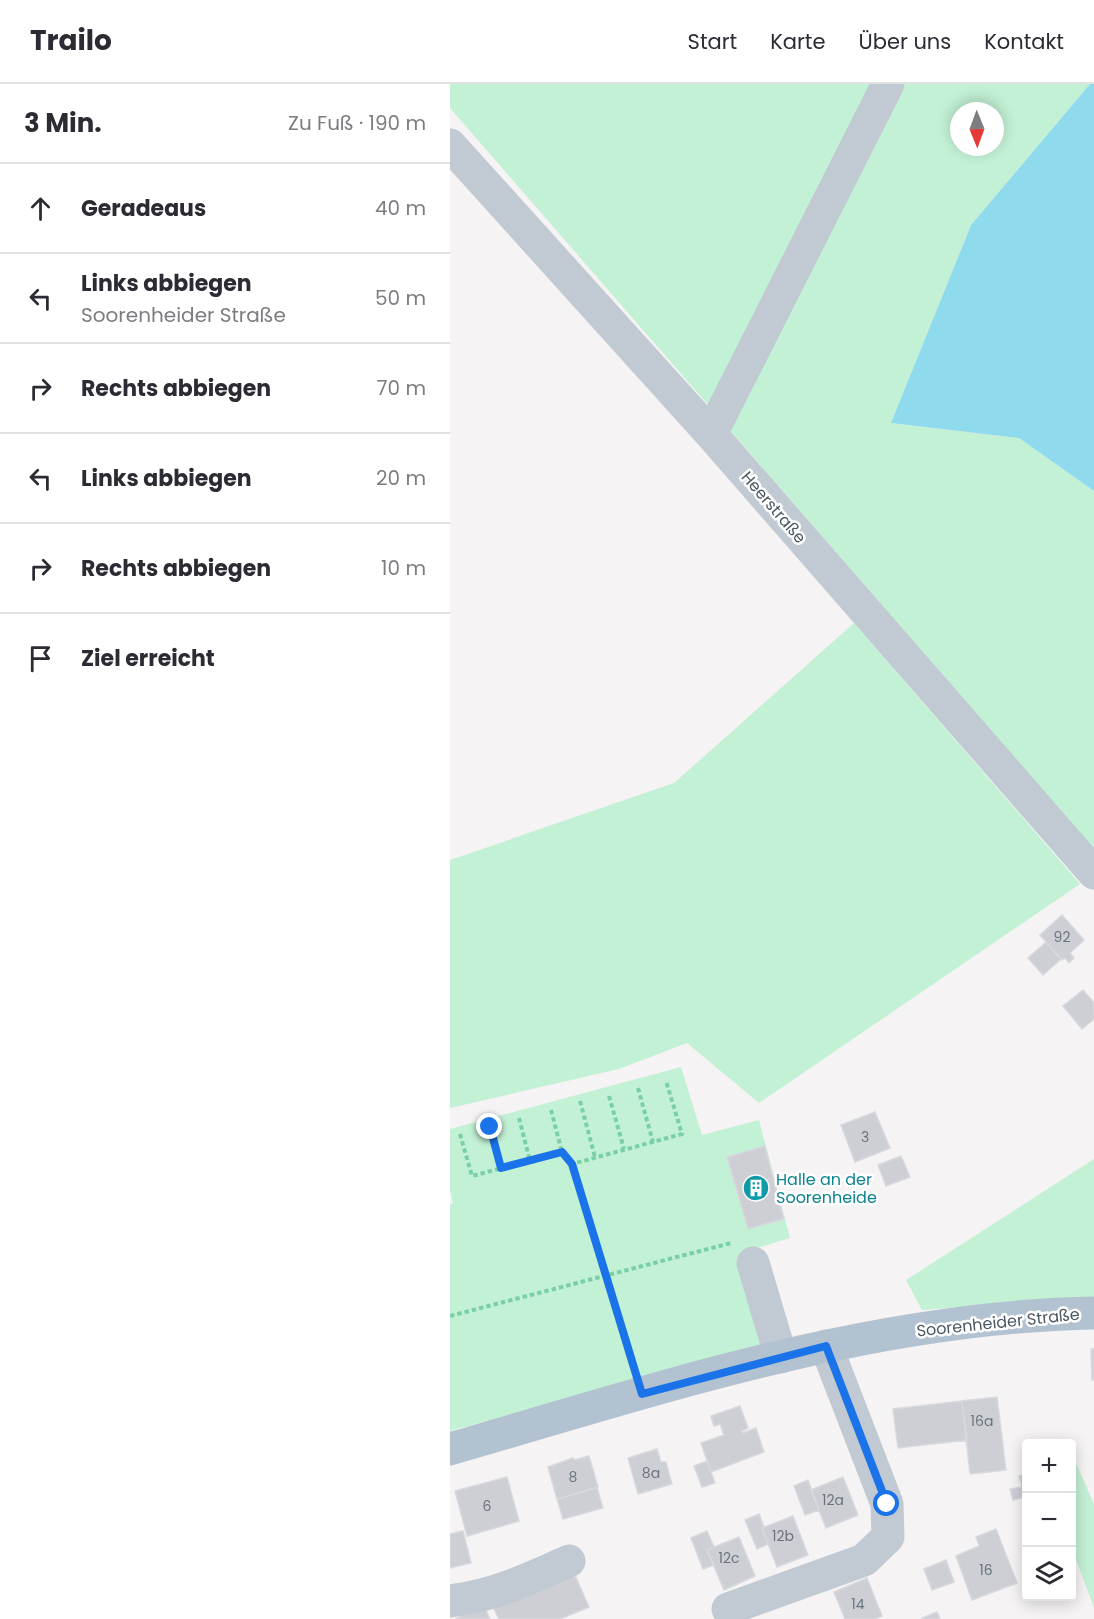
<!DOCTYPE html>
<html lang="de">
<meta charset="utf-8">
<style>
body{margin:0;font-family:Poppins,sans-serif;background:#f2f2f3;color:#2b2b33}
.controls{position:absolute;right:18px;bottom:18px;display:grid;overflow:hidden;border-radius:6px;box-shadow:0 3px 15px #0003}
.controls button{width:54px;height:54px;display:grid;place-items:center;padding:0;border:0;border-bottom:2px solid #e1e1e2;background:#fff;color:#2b2b33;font:30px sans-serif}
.compass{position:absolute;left:500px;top:18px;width:54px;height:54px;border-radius:50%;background:#fff;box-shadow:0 3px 15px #0003;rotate:179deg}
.stop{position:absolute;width:18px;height:18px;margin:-14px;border:4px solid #1a73e8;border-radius:50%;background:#fff}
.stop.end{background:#1a73e8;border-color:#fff;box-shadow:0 2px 6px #0008}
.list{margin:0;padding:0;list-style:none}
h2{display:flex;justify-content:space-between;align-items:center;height:78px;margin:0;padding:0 24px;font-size:26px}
h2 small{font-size:20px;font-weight:400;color:#7c7c81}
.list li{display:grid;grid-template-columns:39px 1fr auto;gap:18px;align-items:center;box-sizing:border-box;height:90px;padding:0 24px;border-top:2px solid #e1e1e2}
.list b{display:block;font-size:22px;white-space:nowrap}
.list p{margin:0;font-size:20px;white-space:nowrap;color:#7c7c81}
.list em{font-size:20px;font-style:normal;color:#7c7c81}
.icon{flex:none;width:33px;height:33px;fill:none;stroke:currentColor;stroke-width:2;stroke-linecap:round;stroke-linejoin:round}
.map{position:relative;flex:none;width:644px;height:1535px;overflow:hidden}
header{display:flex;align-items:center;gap:36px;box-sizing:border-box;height:84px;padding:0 30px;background:#fff;border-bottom:2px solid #e1e1e2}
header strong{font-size:28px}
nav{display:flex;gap:33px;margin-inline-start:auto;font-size:21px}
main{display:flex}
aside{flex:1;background:#fff}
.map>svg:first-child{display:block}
</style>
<header>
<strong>Trailo</strong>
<nav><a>Start</a><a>Karte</a><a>Über uns</a><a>Kontakt</a></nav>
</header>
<main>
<aside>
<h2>3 Min.<small>Zu Fuß · 190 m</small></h2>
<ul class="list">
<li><svg class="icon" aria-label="ahead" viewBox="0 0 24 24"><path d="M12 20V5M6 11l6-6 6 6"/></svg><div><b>Geradeaus</b></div><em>40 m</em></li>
<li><svg class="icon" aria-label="left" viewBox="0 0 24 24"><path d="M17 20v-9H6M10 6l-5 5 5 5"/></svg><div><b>Links abbiegen</b><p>Soorenheider Straße</p></div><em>50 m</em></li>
<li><svg class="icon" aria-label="right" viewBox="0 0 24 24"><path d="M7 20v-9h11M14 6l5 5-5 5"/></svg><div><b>Rechts abbiegen</b></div><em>70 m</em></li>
<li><svg class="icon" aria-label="left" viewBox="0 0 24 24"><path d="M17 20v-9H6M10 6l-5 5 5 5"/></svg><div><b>Links abbiegen</b></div><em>20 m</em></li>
<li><svg class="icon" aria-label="right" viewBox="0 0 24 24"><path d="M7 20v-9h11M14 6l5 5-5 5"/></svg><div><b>Rechts abbiegen</b></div><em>10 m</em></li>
<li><svg class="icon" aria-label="arrive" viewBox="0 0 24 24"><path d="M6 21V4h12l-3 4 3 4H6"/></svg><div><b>Ziel erreicht</b></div></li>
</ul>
</aside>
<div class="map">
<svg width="644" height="1535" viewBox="0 0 644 1535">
<rect width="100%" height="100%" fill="#f5f3f3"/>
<path fill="#c3f1d5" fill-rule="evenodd" d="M0,0H640L521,141L441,339L569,354L644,407V765L0,24ZM509,27H545V63H509Z
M404,539L630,800L309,1019L237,959L169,985L0,1024V776L224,699Z
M231,983L252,1051L309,1036L340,1154L290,1169L315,1262L0,1347V1120L3,1119L0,1107V1045Z
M644,1075V1213L472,1226L456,1196Z
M622,1370L644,1420V1524L622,1465Z"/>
<path fill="#90daee" d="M640,0H644V407L569,354L441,339L521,141Z"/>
<path fill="#cdcfd5" stroke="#d7d9de" stroke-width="1.5" d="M612,831L634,856L620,869L624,874L619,879L615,874L612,876L590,851Z
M596,858L611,875L593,891L578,874Z
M633,906L644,919V935L632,945L613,922Z
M425,1028L440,1064L405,1078L391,1041Z
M315,1062L334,1135L298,1145L277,1073Z
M451,1072L460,1093L436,1102L428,1081Z
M641,1265H644V1296H642Z
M547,1313L556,1386L520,1390L512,1317Z
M512,1317L517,1356L448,1364L443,1325Z
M290,1322L298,1344L292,1347L293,1349L306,1344L314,1368L261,1388L251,1359L274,1351L270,1340L264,1342L261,1332Z
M207,1365L211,1378H216L222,1400L188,1410L178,1374Z
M139,1372L148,1403L107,1415L98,1383L123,1374L124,1376Z
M257,1377L265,1399L252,1403L244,1382Z
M576,1390V1413L563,1416L560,1405L572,1403L569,1392Z
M57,1393L69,1437L17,1452L5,1407Z
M393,1393L408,1431L376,1444L361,1406Z
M358,1396L369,1426L355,1431L344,1402Z
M147,1404L153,1424L113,1435L107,1415Z
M309,1430L314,1443L312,1444L318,1460L307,1465L295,1436Z
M343,1432L358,1471L327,1483L312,1444Z
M546,1445L567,1499L522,1516L506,1472L529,1462L526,1453Z
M13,1447L21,1479L0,1484V1450Z
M257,1447L264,1463L257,1466L264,1481L253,1485L241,1454Z
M289,1453L305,1492L274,1506L257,1466Z
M496,1476L504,1498L482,1506L474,1485Z
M124,1489L139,1523L110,1535H49L43,1523Z
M417,1494L432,1532L425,1535H395L384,1508Z
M34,1522L40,1535H5Z
M487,1528L490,1535H473L472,1534Z"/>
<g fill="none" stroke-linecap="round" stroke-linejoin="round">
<path stroke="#7ad0a6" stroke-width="4" stroke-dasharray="4.5 3" stroke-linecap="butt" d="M188,1004L203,1058
M159,1012L174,1065
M130,1017L145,1073
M101,1026L112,1068L122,1080
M69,1034L80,1077
M40,1043L51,1084
M10,1050L22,1092L112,1068
M0,1232L281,1159
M184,1283L122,1080L232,1050L216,997"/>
<path stroke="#c1cad2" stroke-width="33" d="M0,61L261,350L644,789
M261,350L438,0
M303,1179L331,1273
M0,1517C46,1511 77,1496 119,1477
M278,1525L414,1476L438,1453L437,1420L376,1262"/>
<path stroke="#b3c2d1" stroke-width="33" d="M0,1365C210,1304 423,1233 644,1229"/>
</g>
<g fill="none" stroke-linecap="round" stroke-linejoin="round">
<path stroke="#1a73e8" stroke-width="8" d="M40,1043L51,1084L112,1068L122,1080L192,1310L376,1262L437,1420"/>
</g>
<defs>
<symbol id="building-disc" viewBox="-11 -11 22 22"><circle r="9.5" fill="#0f9aa8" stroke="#fff"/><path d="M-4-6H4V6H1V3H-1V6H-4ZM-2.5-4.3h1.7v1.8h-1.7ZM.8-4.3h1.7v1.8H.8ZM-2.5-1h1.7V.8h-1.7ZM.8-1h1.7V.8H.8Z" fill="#fff"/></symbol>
</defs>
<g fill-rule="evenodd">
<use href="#building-disc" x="291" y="1089" width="30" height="30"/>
</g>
<g text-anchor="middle" stroke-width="5" stroke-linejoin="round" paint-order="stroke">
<g font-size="14" fill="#6b747e">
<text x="612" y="858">92</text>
<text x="415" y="1058">3</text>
<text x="532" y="1342">16a</text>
<text x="201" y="1394">8a</text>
<text x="123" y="1398">8</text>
<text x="383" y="1421">12a</text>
<text x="37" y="1427">6</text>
<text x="333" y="1457">12b</text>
<text x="279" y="1479">12c</text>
<text x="536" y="1491">16</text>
<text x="408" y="1525">14</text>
</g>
<g font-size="16" fill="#4a5661" stroke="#fff">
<text transform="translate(324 423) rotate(49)" y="6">Heerstraße</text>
<text transform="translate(548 1238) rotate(-6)" y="6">Soorenheider Straße</text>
</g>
<g font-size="16" fill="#0d838f" stroke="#fff" text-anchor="start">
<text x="326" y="1101">Halle an der<tspan x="326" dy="18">Soorenheide</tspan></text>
</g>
</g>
</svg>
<div class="controls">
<button>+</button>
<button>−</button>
<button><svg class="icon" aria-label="layers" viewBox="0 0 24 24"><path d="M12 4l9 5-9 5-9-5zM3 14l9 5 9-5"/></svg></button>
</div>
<svg class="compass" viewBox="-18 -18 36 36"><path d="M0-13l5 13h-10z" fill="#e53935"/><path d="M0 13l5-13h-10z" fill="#7c7c81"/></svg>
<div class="stop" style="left:437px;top:1420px"></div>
<div class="stop end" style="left:40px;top:1043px"></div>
</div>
</main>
